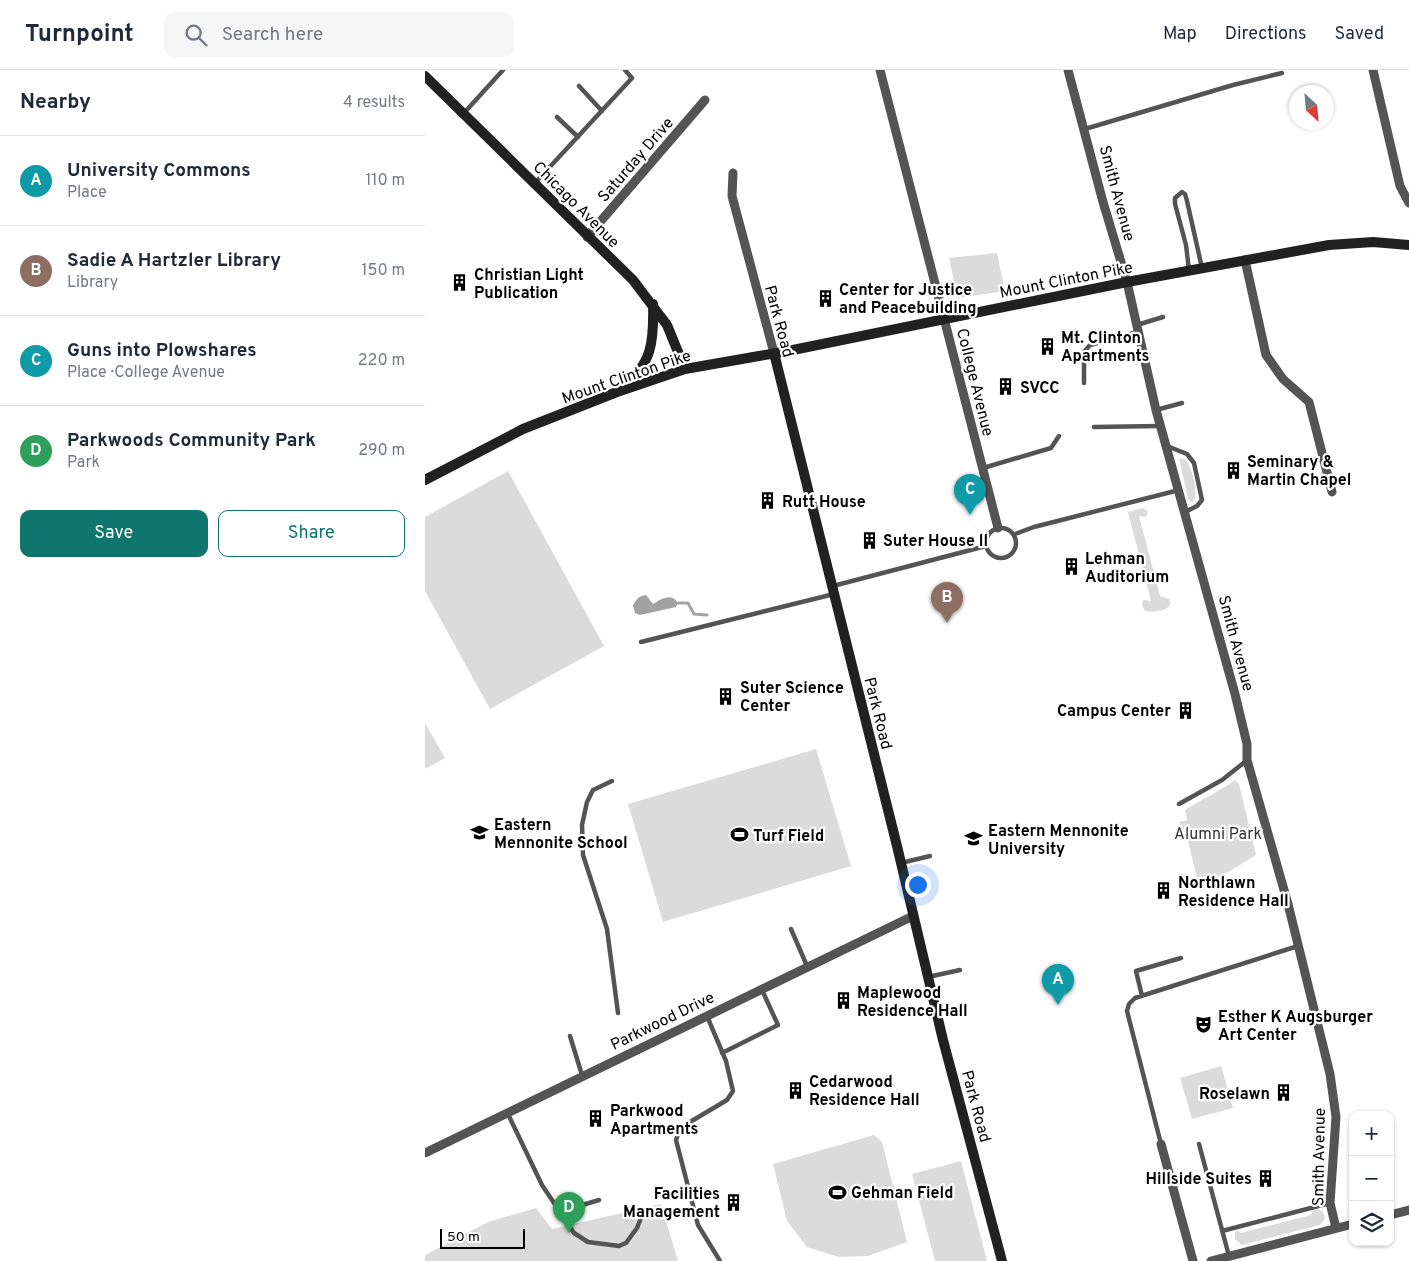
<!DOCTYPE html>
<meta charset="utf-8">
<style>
body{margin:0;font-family:Overpass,sans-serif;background:#f6f6f7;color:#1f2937}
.controls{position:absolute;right:15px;bottom:15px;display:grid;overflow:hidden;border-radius:10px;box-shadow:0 1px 4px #0004}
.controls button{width:45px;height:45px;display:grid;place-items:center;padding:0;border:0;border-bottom:1px solid #e0e1e3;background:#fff;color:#1f2937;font:25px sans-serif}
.compass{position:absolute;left:864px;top:15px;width:45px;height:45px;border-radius:50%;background:#fff;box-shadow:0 1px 4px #0004;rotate:154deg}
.scale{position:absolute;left:15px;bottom:12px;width:85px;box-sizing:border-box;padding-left:5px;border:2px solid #000;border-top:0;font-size:14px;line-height:18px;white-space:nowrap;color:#000;-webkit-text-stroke:4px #fff;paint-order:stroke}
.you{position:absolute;left:492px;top:814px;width:18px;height:18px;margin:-12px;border:4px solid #fff;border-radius:50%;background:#1a73e8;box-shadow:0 0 0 8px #1a73e833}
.badge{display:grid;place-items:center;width:32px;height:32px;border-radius:50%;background:#0f766e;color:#fff;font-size:16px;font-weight:700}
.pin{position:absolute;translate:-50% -41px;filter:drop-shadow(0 1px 2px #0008)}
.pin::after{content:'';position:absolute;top:26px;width:18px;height:15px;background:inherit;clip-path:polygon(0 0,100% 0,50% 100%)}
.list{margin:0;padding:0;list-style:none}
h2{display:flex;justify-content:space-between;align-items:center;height:65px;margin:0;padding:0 20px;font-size:21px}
h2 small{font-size:16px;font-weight:400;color:#747a83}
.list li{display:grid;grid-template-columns:32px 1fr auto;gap:15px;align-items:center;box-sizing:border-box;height:90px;padding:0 20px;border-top:1px solid #e0e1e3}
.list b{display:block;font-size:19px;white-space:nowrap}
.list p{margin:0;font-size:16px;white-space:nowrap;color:#747a83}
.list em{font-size:16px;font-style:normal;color:#747a83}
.actions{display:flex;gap:10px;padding:15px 20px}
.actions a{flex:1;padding:11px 0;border:1px solid #0f766e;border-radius:10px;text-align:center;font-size:18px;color:#0f766e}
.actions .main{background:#0f766e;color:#fff}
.icon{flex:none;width:28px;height:28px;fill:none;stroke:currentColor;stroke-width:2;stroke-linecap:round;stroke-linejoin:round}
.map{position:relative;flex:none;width:984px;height:1191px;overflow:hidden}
header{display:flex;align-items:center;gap:30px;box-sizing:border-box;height:70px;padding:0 25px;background:#fff;border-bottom:1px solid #e0e1e3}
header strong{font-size:24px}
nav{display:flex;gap:28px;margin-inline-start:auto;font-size:18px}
.search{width:350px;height:45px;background:#f6f6f7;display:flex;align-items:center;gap:12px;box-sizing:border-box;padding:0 18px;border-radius:10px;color:#747a83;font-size:19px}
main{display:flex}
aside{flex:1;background:#fff}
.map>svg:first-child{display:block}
</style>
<header>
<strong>Turnpoint</strong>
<div class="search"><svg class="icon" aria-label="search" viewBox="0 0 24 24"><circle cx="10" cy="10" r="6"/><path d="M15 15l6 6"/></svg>Search here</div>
<nav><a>Map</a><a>Directions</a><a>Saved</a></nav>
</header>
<main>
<aside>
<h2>Nearby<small>4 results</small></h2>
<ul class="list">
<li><span class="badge" style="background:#0f9aa8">A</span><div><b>University Commons</b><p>Place</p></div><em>110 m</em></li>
<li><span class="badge" style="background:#8d6e63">B</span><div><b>Sadie A Hartzler Library</b><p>Library</p></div><em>150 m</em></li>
<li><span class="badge" style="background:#0f9aa8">C</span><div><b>Guns into Plowshares</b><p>Place · College Avenue</p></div><em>220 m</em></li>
<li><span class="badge" style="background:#2e9e5b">D</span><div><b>Parkwoods Community Park</b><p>Park</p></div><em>290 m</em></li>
</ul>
<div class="actions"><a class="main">Save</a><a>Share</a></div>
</aside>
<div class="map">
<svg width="984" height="1191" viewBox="0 0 984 1191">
<rect width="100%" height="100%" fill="#fff"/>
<path fill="#dbdbdb" d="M572,183L580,221L533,228L524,188Z
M754,388L760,389C767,397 772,418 770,429L767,432L763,429Z
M83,401L179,576L65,639L0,521V447Z
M718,438L723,442L721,447L714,446L735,526L744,529L746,534C742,541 728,543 720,541L717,536L718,530L726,531L703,442Z
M0,653L20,688L0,699Z
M391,679L426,796L238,852L203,734Z
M810,710L814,714L831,785L805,801L774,815L761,764L754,752L762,750L760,740C777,729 794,722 810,710Z
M796,996L808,1038L767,1049L755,1008Z
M449,1065L457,1072L482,1172L443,1186L414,1187L382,1177L362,1151L348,1094Z
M536,1091L562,1191H510L487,1104Z
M236,1134L253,1191H0V1185L63,1152L111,1138L127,1159Z
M892,1139L898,1142L900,1148L895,1155L817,1175L810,1169V1162L812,1160L816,1163L886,1145L888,1141Z"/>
<path fill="#a2a2a2" d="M221,525L228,534C236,529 246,522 253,533L251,537L215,545L210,543L208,536C211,529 214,526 221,525Z"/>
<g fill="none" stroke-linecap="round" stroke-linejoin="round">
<path stroke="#a2a2a2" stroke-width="3" d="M253,533H263L269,544L282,545"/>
<path stroke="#545454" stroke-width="4.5" d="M154,16L177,41
M39,43L78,0
M132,47L153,67
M660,59L808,15L857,3
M110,113L207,8L200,0
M764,200L761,175L750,134V128L757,122L760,124L762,131L777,198
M712,255L738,247
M659,313V282L665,275L712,262
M731,340L757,333
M669,357L735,356
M742,376L762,384L769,393L777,430L772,436L760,442
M558,398L626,378L634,366
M561 473a15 15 0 1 1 30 0a15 15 0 1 1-30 0Z
M590,464L609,457L754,420
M408,516L561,476
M216,572L409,524
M187,711L168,720L162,732L157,755L158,785L182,859L193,943
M754,734L797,710L821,691
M476,793L505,786
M366,859L382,896
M503,907L535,900
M717,926L711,901L756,888
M282,946L301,991L308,1021L302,1030L255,1058L251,1070L273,1155L295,1191
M145,966L157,1005
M297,983L353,955L337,920
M82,1042L117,1115L149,1163L163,1172L194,1176L201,1173L212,1158L218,1143
M736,1074L702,941L704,934L710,928L873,876
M774,1074L804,1186
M134,1142L174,1130
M797,1161L905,1133"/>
<path stroke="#545454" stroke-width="9" d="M455,0L573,458
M643,0L678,132L702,212L731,340L810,624L822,674V690L863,834L905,1004L911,1047L905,1133L911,1158
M948,0L975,116L984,133
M308,103L307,126L349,283
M162,167L280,30
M820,190L841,285L858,309L884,332L907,422
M736,1074L768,1191
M0,1083L488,846
M965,1145L984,1140
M786,1191L928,1154"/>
<path stroke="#212121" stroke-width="10" d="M0,6L208,210L242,255L260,299
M349,283L472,776L518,970L577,1191
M195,317C228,297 229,269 228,234
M0,410L98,359L192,322L260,299L363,281L702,212L904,175L948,172L984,175"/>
</g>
<defs>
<symbol id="building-bare" viewBox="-9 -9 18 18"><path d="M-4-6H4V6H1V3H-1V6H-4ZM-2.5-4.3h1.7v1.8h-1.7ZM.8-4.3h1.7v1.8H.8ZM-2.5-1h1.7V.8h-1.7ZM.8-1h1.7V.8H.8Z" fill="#000" stroke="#fff" stroke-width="2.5" paint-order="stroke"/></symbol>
<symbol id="school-bare" viewBox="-9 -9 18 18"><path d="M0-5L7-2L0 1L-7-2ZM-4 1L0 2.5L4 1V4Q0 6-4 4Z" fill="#000" stroke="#fff" stroke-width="2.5" paint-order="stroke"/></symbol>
<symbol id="stadium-bare" viewBox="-9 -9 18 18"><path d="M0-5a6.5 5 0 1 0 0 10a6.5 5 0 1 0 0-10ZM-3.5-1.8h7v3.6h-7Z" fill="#000" stroke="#fff" stroke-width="2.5" paint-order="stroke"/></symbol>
<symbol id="university-bare" viewBox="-9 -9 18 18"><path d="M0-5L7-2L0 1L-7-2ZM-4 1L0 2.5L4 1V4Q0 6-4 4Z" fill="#000" stroke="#fff" stroke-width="2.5" paint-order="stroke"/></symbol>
<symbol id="theatre-bare" viewBox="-9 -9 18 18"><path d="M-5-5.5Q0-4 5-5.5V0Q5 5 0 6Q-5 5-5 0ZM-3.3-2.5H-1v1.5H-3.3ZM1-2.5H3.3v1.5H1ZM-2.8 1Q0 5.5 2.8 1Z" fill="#000" stroke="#fff" stroke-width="2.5" paint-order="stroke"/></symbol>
</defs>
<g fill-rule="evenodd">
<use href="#building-bare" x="22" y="200" width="25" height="25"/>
<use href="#building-bare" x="388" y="216" width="25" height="25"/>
<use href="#building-bare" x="610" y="264" width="25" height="25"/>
<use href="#building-bare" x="568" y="304" width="25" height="25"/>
<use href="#building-bare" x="796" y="388" width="25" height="25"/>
<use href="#building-bare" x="330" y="418" width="25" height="25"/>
<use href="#building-bare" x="432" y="458" width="25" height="25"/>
<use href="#building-bare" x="634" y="484" width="25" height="25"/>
<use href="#building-bare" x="288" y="614" width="25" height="25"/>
<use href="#building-bare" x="748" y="628" width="25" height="25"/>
<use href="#school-bare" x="42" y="750" width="25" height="25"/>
<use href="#stadium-bare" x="302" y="752" width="25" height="25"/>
<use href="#university-bare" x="536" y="756" width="25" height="25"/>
<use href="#building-bare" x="726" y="808" width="25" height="25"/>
<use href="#building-bare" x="406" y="918" width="25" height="25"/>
<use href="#theatre-bare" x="766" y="942" width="25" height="25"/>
<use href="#building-bare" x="358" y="1008" width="25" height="25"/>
<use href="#building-bare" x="846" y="1010" width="25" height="25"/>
<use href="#building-bare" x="158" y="1036" width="25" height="25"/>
<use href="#building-bare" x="828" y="1096" width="25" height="25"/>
<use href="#stadium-bare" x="400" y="1110" width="25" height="25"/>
<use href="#building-bare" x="296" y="1120" width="25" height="25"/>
</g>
<g text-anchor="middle" stroke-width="4.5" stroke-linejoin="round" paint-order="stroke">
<g font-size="16" fill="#000" stroke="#fff">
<text transform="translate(210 89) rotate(-49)" y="6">Saturday Drive</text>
<text transform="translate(693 123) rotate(75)" y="6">Smith Avenue</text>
<text transform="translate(152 134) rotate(45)" y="6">Chicago Avenue</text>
<text transform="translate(641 209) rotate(-11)" y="6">Mount Clinton Pike</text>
<text transform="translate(355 251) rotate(75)" y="6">Park Road</text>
<text transform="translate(201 306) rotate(-19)" y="6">Mount Clinton Pike</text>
<text transform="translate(551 312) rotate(76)" y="6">College Avenue</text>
<text transform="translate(812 573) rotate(75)" y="6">Smith Avenue</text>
<text transform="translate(454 643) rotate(76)" y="6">Park Road</text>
<text transform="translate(237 950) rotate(-26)" y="6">Parkwood Drive</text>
<text transform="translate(552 1036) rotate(75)" y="6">Park Road</text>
<text transform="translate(893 1087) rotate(-89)" y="6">Smith Avenue</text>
</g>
<g font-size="16" font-weight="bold" fill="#000" stroke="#fff" text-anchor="start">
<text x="49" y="210">Christian Light<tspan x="49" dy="18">Publication</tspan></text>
<text x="414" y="225">Center for Justice<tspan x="414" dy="18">and Peacebuilding</tspan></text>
<text x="636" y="273">Mt. Clinton<tspan x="636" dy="18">Apartments</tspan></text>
<text x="595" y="323">SVCC</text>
<text x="822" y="397">Seminary &amp;<tspan x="822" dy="18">Martin Chapel</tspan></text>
<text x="357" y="437">Rutt House</text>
<text x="458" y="476">Suter House ll</text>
<text x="660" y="494">Lehman<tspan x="660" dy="18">Auditorium</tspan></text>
<text x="315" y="623">Suter Science<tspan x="315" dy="18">Center</tspan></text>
<text x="746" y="646" text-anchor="end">Campus Center</text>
<text x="69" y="760">Eastern<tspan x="69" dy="18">Mennonite School</tspan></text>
<text x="563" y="766">Eastern Mennonite<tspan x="563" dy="18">University</tspan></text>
<text x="328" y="771">Turf Field</text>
<text x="753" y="818">Northlawn<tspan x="753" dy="18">Residence Hall</tspan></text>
<text x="432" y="928">Maplewood<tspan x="432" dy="18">Residence Hall</tspan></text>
<text x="793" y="952">Esther K Augsburger<tspan x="793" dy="18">Art Center</tspan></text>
<text x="384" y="1017">Cedarwood<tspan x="384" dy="18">Residence Hall</tspan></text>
<text x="845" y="1029" text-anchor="end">Roselawn</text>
<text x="185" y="1046">Parkwood<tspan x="185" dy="18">Apartments</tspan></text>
<text x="827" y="1114" text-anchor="end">Hillside Suites</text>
<text x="426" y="1128">Gehman Field</text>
<text x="295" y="1129" text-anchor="end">Facilities<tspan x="295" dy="18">Management</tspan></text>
</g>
<g font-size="16" fill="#323232" stroke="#fff">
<text x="793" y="769">Alumni Park</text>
</g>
</g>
</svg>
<div class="controls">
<button>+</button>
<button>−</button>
<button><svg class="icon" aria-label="layers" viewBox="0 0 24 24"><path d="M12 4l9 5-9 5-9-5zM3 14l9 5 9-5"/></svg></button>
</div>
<svg class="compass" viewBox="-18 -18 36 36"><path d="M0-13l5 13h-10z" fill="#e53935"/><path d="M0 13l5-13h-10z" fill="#747a83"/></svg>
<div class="scale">50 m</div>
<div class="you"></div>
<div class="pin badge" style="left:633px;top:935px;background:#0f9aa8">A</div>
<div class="pin badge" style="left:522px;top:553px;background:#8d6e63">B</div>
<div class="pin badge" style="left:545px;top:445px;background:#0f9aa8">C</div>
<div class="pin badge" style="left:144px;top:1163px;background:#2e9e5b">D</div>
</div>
</main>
